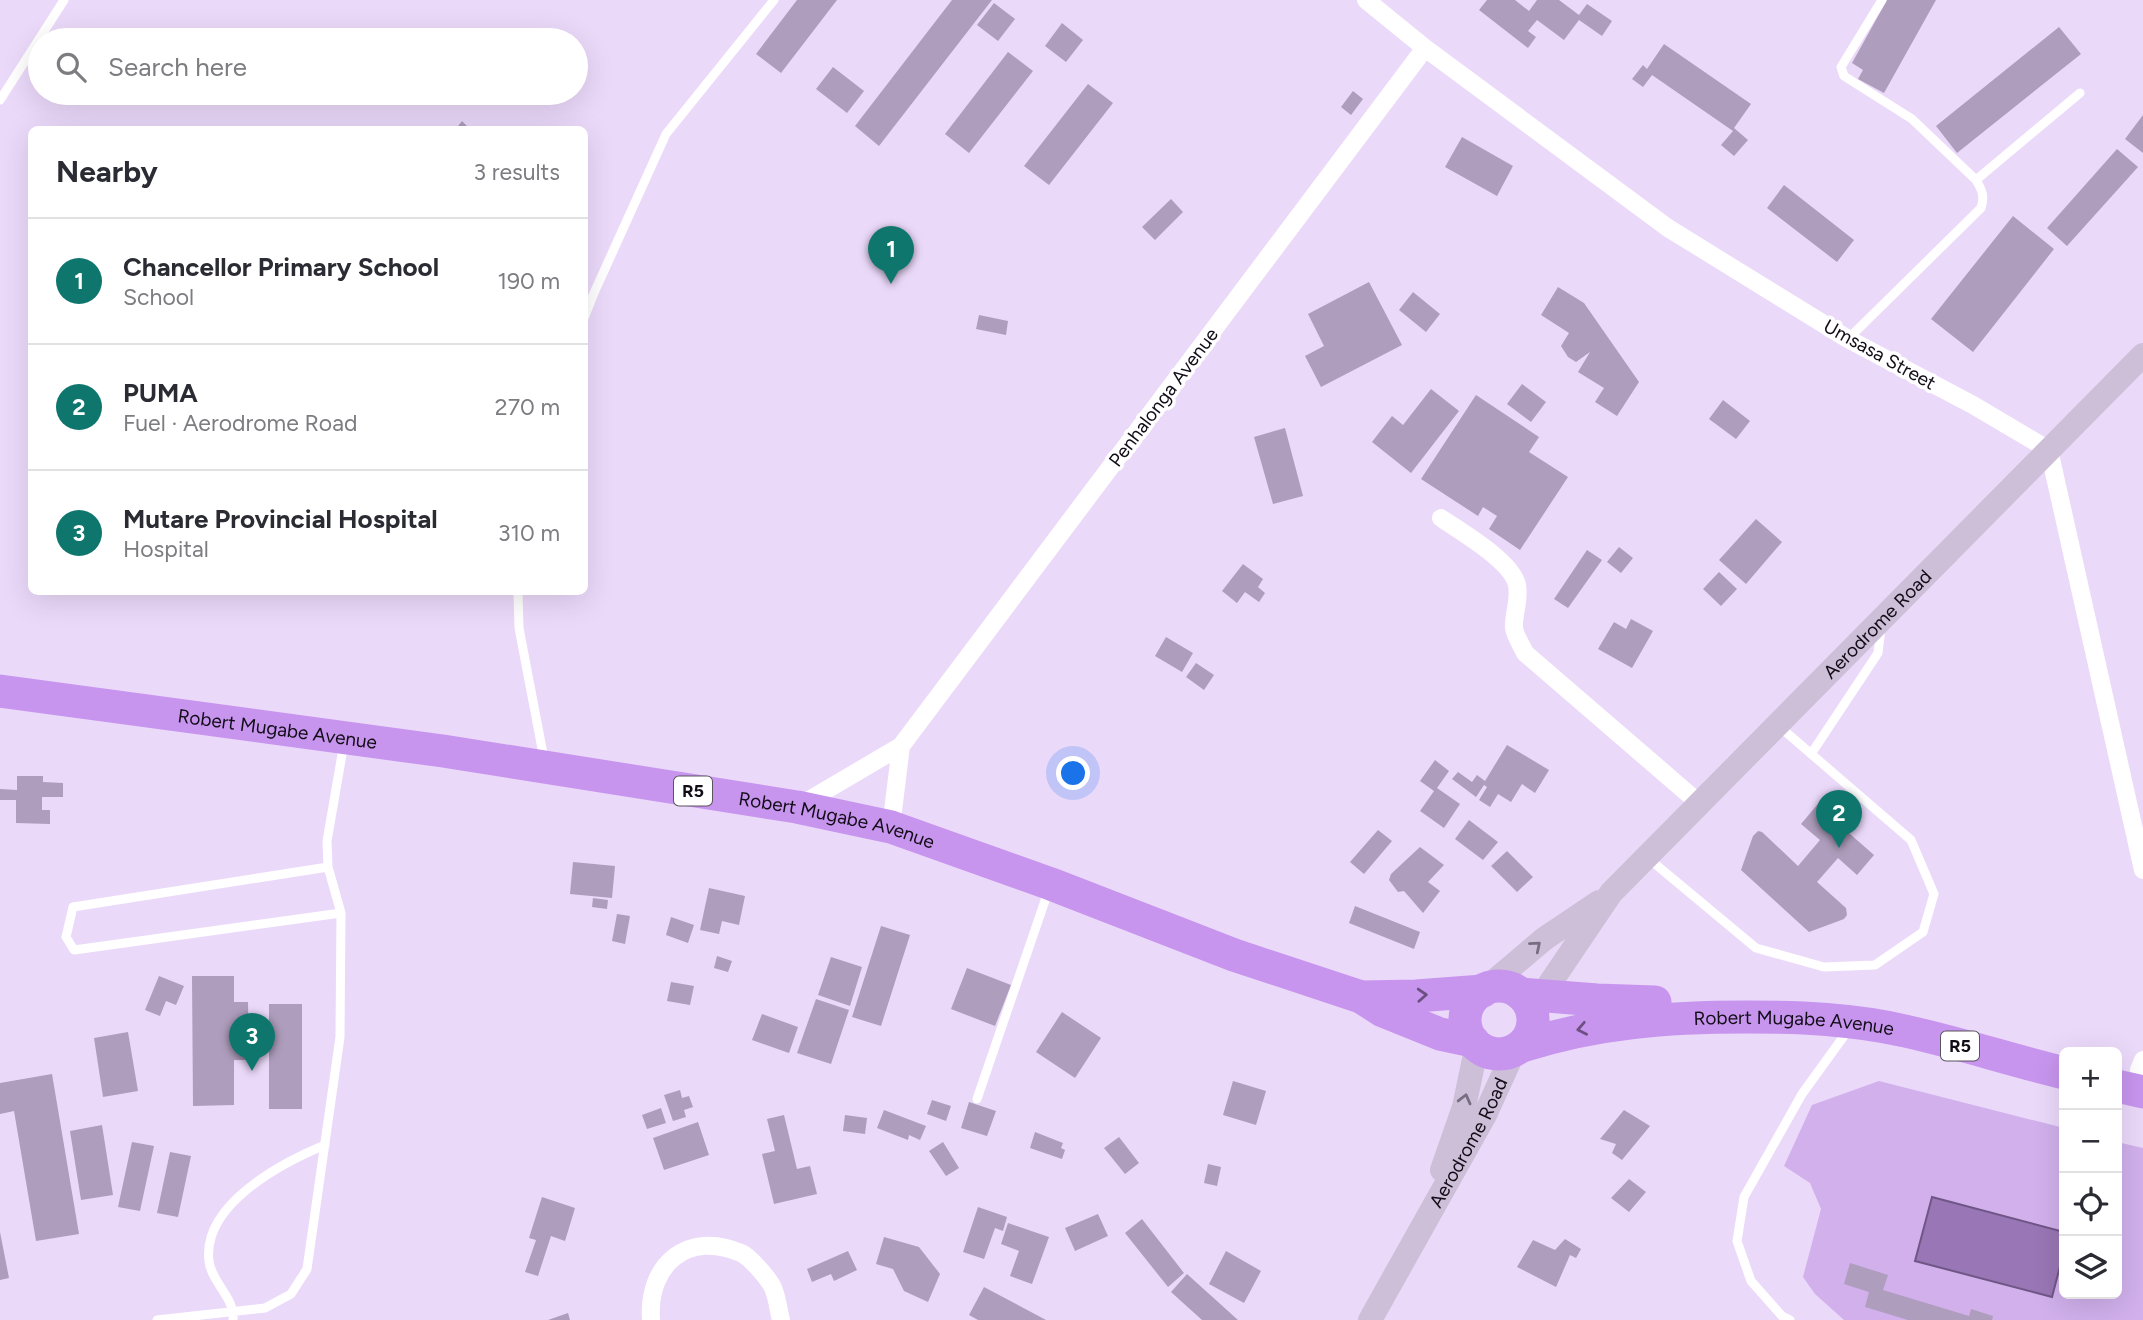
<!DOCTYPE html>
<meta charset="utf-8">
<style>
body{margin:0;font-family:Figtree,sans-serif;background:#f2f2f3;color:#2b2b33}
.controls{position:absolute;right:21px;bottom:21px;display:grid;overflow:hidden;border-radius:10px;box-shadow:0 7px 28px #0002}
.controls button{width:63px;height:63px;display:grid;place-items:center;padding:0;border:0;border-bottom:2px solid #e1e1e2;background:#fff;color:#2b2b33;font:35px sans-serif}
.you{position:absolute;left:1074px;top:774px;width:24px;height:24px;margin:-18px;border:5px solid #fff;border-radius:50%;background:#1a73e8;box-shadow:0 0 0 10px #1a73e833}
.badge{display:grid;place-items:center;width:46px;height:46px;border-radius:50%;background:#0f766e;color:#fff;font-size:23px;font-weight:700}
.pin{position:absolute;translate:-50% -58px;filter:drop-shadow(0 2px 4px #0008)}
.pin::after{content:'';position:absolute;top:37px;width:24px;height:21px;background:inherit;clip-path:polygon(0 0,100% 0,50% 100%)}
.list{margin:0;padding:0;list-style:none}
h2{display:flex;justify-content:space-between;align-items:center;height:91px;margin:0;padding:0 28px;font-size:30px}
h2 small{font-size:23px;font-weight:400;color:#7c7c81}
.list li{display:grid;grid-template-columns:46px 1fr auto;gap:21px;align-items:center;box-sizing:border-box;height:126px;padding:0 28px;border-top:2px solid #e1e1e2}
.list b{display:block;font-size:26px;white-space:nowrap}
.list p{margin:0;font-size:23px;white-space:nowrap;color:#7c7c81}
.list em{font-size:23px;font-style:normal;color:#7c7c81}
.icon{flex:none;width:38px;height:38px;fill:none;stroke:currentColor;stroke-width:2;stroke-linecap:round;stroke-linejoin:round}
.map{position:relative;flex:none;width:2143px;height:1320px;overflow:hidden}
.search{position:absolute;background:#fff;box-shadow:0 7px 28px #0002;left:28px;top:28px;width:560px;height:77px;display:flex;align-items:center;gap:18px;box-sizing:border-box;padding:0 24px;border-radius:38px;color:#7c7c81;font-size:26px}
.panel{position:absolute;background:#fff;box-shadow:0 7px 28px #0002;left:28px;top:126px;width:560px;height:469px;border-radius:10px}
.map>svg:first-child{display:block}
</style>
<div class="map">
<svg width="2143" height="1320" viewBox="0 0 2143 1320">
<rect width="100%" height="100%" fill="#ebd9fa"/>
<path fill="#d1b0ec" d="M1879,1081L2064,1128V1294H2117V1142L2143,1148V1320H1844L1815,1294L1803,1277L1821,1209L1810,1183L1784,1166L1812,1105Z"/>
<path fill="#9976b5" stroke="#705686" stroke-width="2" d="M1932,1197L2064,1232V1251L2052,1297L1915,1261Z"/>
<path fill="#ae9dbc" d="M797,0H837L781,73L756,54Z
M952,0H992L879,146L855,126Z
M1487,0H1515L1529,11L1537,0H1559L1579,15L1587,4L1612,21L1602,36L1579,20L1564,40L1537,20L1528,31L1536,37L1528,48L1479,10Z
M1887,0H1936L1884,93L1858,79L1863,70L1852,63Z
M994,3L1015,19L998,41L977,25Z
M1062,23L1083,40L1066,62L1045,46Z
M2059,27L2081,54L1957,153L1936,126Z
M1664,44L1751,104L1734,128L1748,140L1734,156L1721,145L1733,131L1652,75L1643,87L1632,79L1643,65L1647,69Z
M1008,52L1033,71L969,153L945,134Z
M833,67L864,91L847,113L816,89Z
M1088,84L1113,103L1049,185L1024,166Z
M1353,91L1363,99L1351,115L1341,107Z
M2143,115V153L2125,139Z
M462,121L471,130H455Z
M1462,137L1513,166L1497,196L1445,167Z
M2117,149L2138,167L2067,246L2047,228Z
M1784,185L1854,240L1837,262L1767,208Z
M1171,199L1183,212L1155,240L1142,227Z
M2013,216L2054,249L1973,352L1931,319Z
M1369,282L1402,345L1321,387L1305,356L1324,346L1308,314Z
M1558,287L1584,303L1639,382L1617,416L1595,402L1604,388L1578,372L1590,352L1576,362L1568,357L1561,346L1569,333L1541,315Z
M1413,292L1440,314L1426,332L1399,310Z
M979,315L1008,321L1006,335L976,329Z
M1522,384L1546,402L1531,422L1507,404Z
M1431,389L1459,411L1411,473L1372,442L1392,416L1403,425Z
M1476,395L1539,437L1529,452L1568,477L1520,550L1489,529L1497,516L1483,507L1478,516L1421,479Z
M1723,400L1750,421L1736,439L1709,419Z
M1285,428L1303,496L1273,504L1254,437Z
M1756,519L1782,542L1746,584L1719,560Z
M1619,547L1633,558L1621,573L1607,562Z
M1587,550L1602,560L1568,608L1554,599Z
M1243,564L1263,579L1258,587L1265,593L1259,602L1245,592L1237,603L1222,591Z
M1719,572L1737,589L1721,606L1703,589Z
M1631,619L1653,631L1632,668L1598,649L1614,622L1626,629Z
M1166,637L1193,653L1182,672L1155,656Z
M1196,663L1214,675L1204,690L1186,677Z
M1507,745L1549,770L1535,793L1522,784L1511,802L1498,794L1490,807L1479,800L1487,787L1484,785L1476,797L1452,779L1458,772L1472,782L1477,775L1485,781Z
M1435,760L1449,771L1437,788L1460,804L1444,828L1420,811L1434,791L1420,781Z
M17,776H43V782L63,783V797H42V810H50V824L16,823V800H0V789L17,790Z
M1817,805L1874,855L1857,875L1838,858L1817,882L1846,908L1847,915L1844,919L1809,932L1741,870L1753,836L1758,831L1762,832L1798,866L1820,840L1801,824Z
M1469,820L1498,842L1483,860L1455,839Z
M1378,830L1392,841L1364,874L1350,862Z
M1420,847L1444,865L1428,882L1440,891L1423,913L1404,891L1398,892L1389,880L1391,874Z
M1507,851L1533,877L1517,892L1491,866Z
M573,862L615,866L612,898L570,894Z
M709,888L745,896L739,925L722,921L719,934L700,930Z
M593,898L608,900L607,909L592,907Z
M1355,906L1420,932L1414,949L1349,923Z
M617,914L630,916L625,944L612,941Z
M671,917L694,925L688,943L666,935Z
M881,926L910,935L881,1026L852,1017Z
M717,956L732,961L728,972L714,968Z
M831,957L862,967L850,1006L818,995Z
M967,968L1011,985L995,1026L951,1009Z
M159,976L184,986L176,1005L166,1001L160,1016L145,1010Z
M192,976H234V1002H248L249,1060H234V1105L193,1106Z
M671,982L694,986L690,1005L667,1001Z
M816,999L849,1010L831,1064L797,1053Z
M269,1004H302V1109H269Z
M1062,1012L1101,1038L1075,1078L1036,1052Z
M762,1014L798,1027L789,1053L752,1040Z
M128,1032L138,1091L103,1097L94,1038Z
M52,1074L79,1234L36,1241L14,1111L0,1114V1083Z
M1233,1081L1266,1091L1256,1125L1223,1115Z
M680,1090L682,1098L689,1096L693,1107L684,1110L686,1117L673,1121L664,1095Z
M932,1100L951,1106L946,1121L927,1114Z
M969,1102L996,1111L987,1136L961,1128Z
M661,1108L666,1123L647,1129L642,1115Z
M884,1110L926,1126L920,1140L909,1135L908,1140L877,1128Z
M1624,1110L1650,1126L1622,1160L1612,1153L1616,1144L1600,1139Z
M784,1115L797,1169L810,1166L817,1194L774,1204L762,1154L775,1151L767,1119Z
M845,1115L867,1118L865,1134L843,1131Z
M698,1122L709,1155L664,1170L653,1138Z
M102,1125L113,1195L81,1200L70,1131Z
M1035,1132L1063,1143L1061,1148L1065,1150L1062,1159L1030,1148Z
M1119,1137L1139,1163L1125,1174L1104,1148Z
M132,1142L154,1146L140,1211L118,1207Z
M943,1142L959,1168L946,1176L929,1151Z
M170,1152L191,1156L178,1217L157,1213Z
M1208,1164L1221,1167L1217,1186L1204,1183Z
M1629,1179L1646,1192L1629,1212L1611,1198Z
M542,1197L575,1208L565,1241L551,1236L538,1276L525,1272L536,1240L529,1238Z
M978,1207L1007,1217L1003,1231L995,1228L984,1259L963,1252Z
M1098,1214L1108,1236L1075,1251L1065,1228Z
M1142,1219L1184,1273L1168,1287L1125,1233Z
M1008,1223L1049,1237L1032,1284L1010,1276L1019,1251L1001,1244Z
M0,1232L9,1278L0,1280Z
M884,1237L919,1247L940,1274L928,1302L904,1291L893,1269L876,1264Z
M1565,1239L1581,1249L1576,1258L1570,1255L1556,1287L1517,1267L1533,1240L1555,1250Z
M848,1251L857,1270L834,1281L831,1274L812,1282L807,1269Z
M1226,1251L1261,1271L1244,1303L1209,1284Z
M1850,1263L1888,1275L1883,1290L1969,1316L1971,1309L1993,1316L1992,1320H1908L1865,1307L1869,1292L1844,1284Z
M1187,1274L1238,1320H1202L1171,1292Z
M984,1287L1046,1320H978L969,1315Z
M568,1313L570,1320H548Z"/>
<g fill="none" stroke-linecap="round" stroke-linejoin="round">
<path stroke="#fff" stroke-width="9" d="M0,100L64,0
M1976,180L2080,93
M584,318L594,293L666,134L774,0
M1848,339L1981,208C1985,196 1982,190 1976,180L1912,119L1844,76L1841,67L1882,0
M518,592L519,628L544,759
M1811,754L1878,653L1881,628
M1648,858L1756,948L1824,967L1875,965L1923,932L1934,894L1911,840L1780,727
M328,867L73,907L66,937L74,950L341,913
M977,1099L1049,889
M157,1320L265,1308L291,1294L307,1269L340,1037L341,913L328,867L327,841L344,743
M233,1320C236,1299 211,1282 209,1261C202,1205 281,1163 325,1145
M1790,1320L1782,1316L1751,1281L1737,1241L1744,1197L1802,1094L1849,1029"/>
<path stroke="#fff" stroke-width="18" d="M1366,0L1425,48L1668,228L1848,339L1973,405L2049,450L2143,870
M1441,518C1461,532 1512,561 1517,585C1520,600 1513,615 1514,628C1515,636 1522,646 1525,653L1700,804
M799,806L901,746L1425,48
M891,827L901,746
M2139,1070L2143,1060
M651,1320C647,1264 688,1230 741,1253C749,1256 766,1276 771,1284C777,1293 778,1309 781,1320"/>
<g stroke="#ccbfd7" stroke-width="24">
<path d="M1484,990L1544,939L1599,902"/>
<path id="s1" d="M1534,1007L1611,893L2143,355"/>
<path d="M1442,1170L1464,1107L1477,1045"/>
<path id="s2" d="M1370,1320L1485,1115L1514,1051"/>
</g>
<g stroke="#c795ee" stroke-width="33">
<path id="s3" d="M0,691L443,751L797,807L891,827L1051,884L1234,955L1361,997L1383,1011L1440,1034L1473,1041"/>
<circle cx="1499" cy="1020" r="34"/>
<path d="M1521,994L1597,1000L1655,1002"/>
<path d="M1363,997L1416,996L1483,991"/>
<path id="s4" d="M1522,1046C1597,1022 1668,1017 1747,1017C1800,1017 1853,1019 1905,1031C1959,1043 2011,1060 2064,1073"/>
<path d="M2117,1086L2143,1092"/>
</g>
</g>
<defs><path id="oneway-chevron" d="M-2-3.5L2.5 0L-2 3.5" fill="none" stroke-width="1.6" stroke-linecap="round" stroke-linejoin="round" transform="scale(1.75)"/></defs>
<g stroke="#786e81">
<use href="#oneway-chevron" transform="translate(1536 946) rotate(-40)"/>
<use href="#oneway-chevron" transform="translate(1465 1099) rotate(-76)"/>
</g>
<g stroke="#6c5082">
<use href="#oneway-chevron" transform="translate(1422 995) rotate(-3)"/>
<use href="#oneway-chevron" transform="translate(1582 1029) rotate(169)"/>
</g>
<g text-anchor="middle" stroke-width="7" stroke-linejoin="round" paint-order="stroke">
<g fill="#fff" stroke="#59555d" stroke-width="2">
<rect x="674" y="776.5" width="38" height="29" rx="5"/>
<rect x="1941" y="1031.5" width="38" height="29" rx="5"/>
</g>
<g font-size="18" font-weight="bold" fill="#120c17">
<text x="693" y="797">R5</text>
<text x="1960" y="1052">R5</text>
</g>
<g font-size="19" fill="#120c17" stroke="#fff">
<text transform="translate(1880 354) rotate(29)" y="7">Umsasa Street</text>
<text transform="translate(1163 397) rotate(-53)" y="7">Penhalonga Avenue</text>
<text dy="7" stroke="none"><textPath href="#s1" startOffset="516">Aerodrome Road</textPath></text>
<text dy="7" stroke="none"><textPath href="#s3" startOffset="280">Robert Mugabe Avenue</textPath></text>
<text dy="7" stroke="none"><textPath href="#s3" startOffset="847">Robert Mugabe Avenue</textPath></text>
<text dy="7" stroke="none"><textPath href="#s4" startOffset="275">Robert Mugabe Avenue</textPath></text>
<text dy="7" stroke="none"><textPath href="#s2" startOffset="203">Aerodrome Road</textPath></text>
</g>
</g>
</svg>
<div class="controls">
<button>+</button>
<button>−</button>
<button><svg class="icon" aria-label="locate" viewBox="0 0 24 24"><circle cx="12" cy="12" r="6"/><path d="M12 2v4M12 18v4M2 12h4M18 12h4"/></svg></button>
<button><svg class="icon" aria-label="layers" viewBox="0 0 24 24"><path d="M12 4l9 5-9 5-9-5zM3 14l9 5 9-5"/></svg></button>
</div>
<div class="you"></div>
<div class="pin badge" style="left:891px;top:284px">1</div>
<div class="pin badge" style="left:1839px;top:848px">2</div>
<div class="pin badge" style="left:252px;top:1071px">3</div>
<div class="search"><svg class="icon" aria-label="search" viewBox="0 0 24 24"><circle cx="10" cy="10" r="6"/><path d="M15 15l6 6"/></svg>Search here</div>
<section class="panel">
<h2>Nearby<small>3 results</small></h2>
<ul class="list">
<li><span class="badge">1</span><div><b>Chancellor Primary School</b><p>School</p></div><em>190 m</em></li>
<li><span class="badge">2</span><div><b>PUMA</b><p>Fuel · Aerodrome Road</p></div><em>270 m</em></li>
<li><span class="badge">3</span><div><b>Mutare Provincial Hospital</b><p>Hospital</p></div><em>310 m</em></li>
</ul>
</section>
</div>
